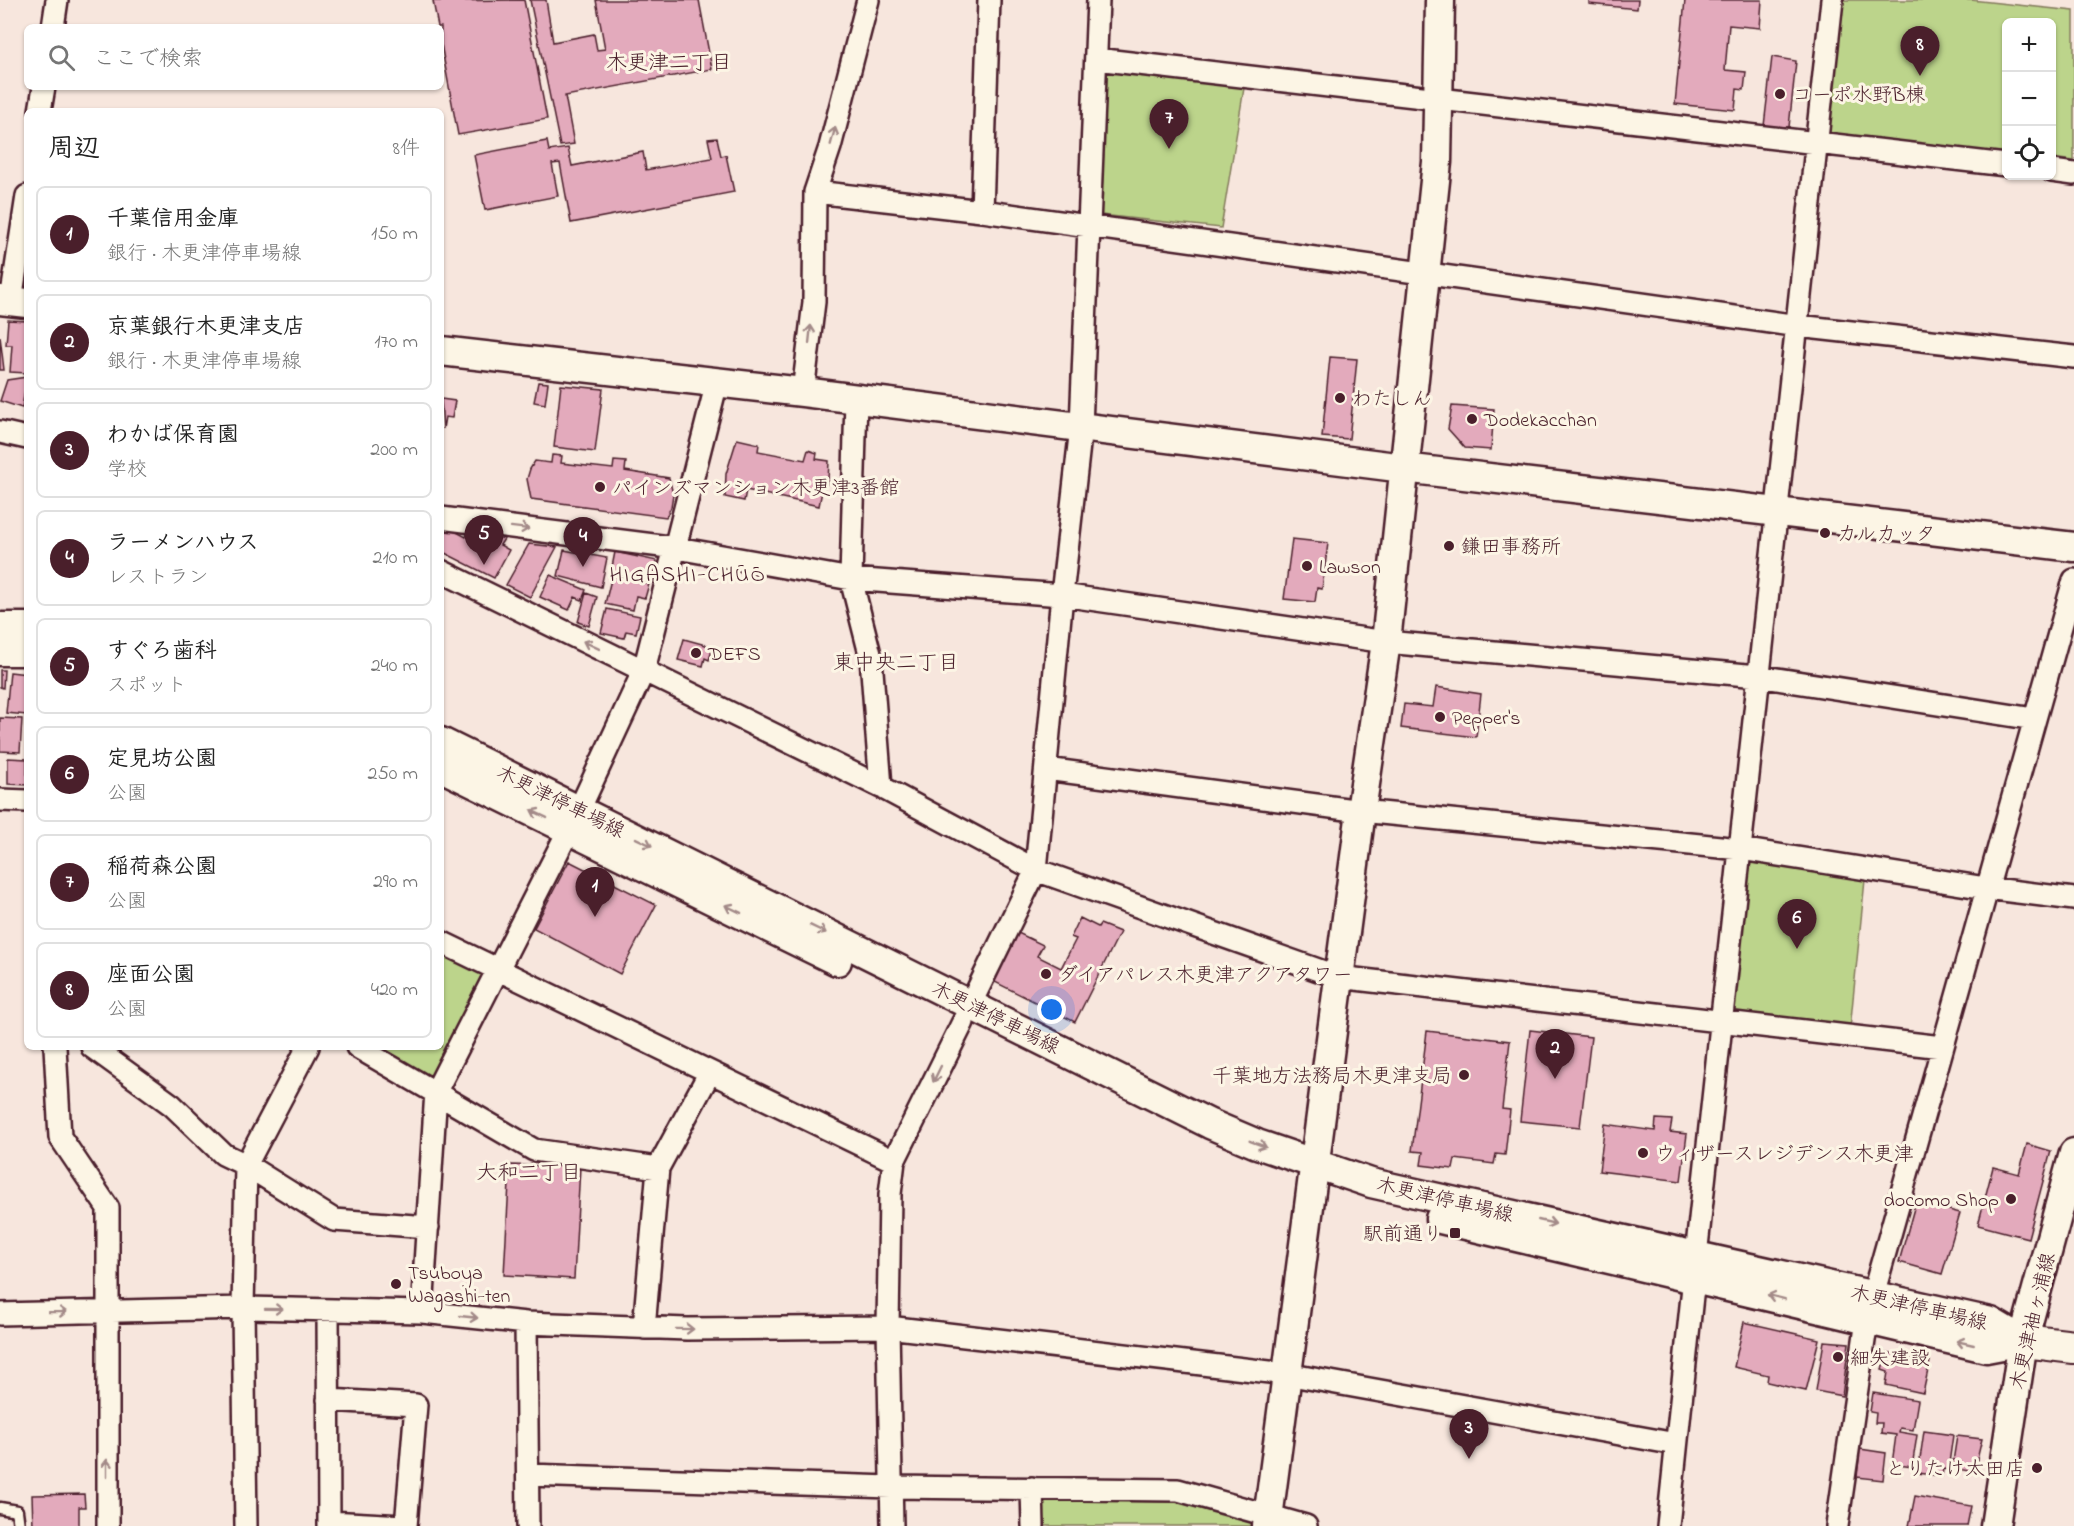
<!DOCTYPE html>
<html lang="ja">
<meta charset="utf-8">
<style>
body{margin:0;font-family:"Indie Flower","Klee One",sans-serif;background:#f6f6f6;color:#222}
.controls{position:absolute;right:18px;top:18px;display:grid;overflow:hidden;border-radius:9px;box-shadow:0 2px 4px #0004}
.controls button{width:54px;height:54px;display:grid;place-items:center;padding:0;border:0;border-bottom:2px solid #e0e0e0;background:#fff;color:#222;font:30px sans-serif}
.you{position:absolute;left:1052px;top:1010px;width:21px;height:21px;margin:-15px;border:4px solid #fff;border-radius:50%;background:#1a73e8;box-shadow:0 0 0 9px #1a73e833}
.badge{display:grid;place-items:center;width:39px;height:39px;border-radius:50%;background:#4a1f2b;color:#fff;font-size:20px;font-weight:700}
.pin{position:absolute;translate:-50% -50px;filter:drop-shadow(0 2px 3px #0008)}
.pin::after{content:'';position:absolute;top:32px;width:21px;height:18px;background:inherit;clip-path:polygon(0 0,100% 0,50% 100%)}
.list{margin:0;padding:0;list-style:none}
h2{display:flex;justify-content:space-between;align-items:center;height:78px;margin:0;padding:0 24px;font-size:26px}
h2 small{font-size:20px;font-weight:400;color:#767676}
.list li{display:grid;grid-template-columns:39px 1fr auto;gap:18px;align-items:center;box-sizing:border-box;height:96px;margin:0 12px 12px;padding:0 12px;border:2px solid #e0e0e0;border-radius:9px}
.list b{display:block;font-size:22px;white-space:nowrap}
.list p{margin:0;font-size:20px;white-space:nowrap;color:#767676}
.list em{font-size:20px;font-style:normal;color:#767676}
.icon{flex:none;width:33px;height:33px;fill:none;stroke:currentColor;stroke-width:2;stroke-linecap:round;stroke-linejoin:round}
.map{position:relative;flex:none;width:2074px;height:1526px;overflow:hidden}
.search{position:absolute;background:#fff;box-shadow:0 2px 4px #0004;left:24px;top:24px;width:420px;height:66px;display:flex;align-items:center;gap:15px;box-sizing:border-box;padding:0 21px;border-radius:9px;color:#767676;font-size:22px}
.panel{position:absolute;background:#fff;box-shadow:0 2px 4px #0004;left:24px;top:108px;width:420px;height:942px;border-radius:9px}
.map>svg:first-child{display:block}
</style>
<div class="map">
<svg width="2074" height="1526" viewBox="0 0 2074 1526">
<rect width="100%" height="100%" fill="#f7e6dd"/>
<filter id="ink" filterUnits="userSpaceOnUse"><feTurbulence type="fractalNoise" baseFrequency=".0167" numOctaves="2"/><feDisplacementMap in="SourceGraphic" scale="12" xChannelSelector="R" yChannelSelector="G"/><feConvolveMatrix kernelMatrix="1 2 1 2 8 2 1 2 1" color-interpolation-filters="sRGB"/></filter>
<g filter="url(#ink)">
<path fill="#bcd48b" stroke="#837a5b" stroke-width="1.5" d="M1841,0H1971L2074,11V161L2052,158V22H2006V154L1831,135L1828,129Z
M1107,68L1245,82L1221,228L1101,215Z
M1746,862L1865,880L1850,1029L1728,1018Z
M441,953L486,977L434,1084L371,1047H441Z
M1041,1500L1177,1502L1258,1524L1257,1526H1042Z"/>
<path fill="#e3aabc" stroke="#4a1f2b" stroke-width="1.5" d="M524,0L547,119L458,135L441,44V27H438L433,1Z
M530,0H546L553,42L594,34L597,50L605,49L596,0H699L712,69L565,96L574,144L560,146Z
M1589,0H1638L1637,9L1589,4Z
M1685,0H1762L1760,28L1729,25L1725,70L1746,72L1744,90L1737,89L1735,110L1675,104Z
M1772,57L1796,61L1789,127L1764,126Z
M717,138L721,156L726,155L734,192L571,223L560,163L552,164L558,196L485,210L474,155L547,141L549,151L568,148L572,166L643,152L646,170L712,158L708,139Z
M8,320L27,321V373L10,372L12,345H6Z
M0,336L4,370H0Z
M1330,357L1357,359L1349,439L1322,437Z
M27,377L22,408L0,401L7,380Z
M538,382L548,383L545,404L534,402Z
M561,385L603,389L595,452L554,447Z
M441,399L455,401L452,418L445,417L443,429Z
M1452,406L1494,409L1491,450L1465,448L1448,429Z
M737,439L759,444L758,451L805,460L808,450L817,453L816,459L829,461L828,481L822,491L819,506L746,490L744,501L725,497L726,474Z
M552,455L562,456L561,463L613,469L614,461L626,462L625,471L669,478L673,494L671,507L666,517L531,499L527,479L530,469L535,461L551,463Z
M447,527L466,537L470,528L487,537L489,531L504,539L500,545L509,550L494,578L441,551V538Z
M1292,539L1328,543L1322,589L1317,588L1315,602L1284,599Z
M529,544L557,547L530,597L506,585Z
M564,550L607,558L601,587L558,576Z
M615,552L657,561L654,574L648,573L647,579L611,572Z
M550,575L586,590L582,600L575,597L569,610L540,597Z
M612,575L649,584L645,598L636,596L633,610L605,604Z
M586,593L597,597L589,626L578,622Z
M607,609L640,616L636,633L626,631L624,638L601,633Z
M684,639L713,647L709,660L705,658L703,666L678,660Z
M0,670H4L3,688L0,687Z
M10,672L27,674V715L6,713Z
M1436,687L1481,694L1476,737L1401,728L1404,704L1433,707Z
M0,718L22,719L20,752L0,751Z
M8,758L27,759V785L8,784Z
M569,861L656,905L620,974L534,928Z
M1080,918L1098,927L1100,924L1120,932L1075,1022L989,979L1014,931L1043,945L1037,956L1061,968L1076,939L1071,937Z
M1530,1030L1591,1037L1580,1127L1520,1121Z
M1427,1031L1510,1041L1502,1109L1510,1110L1505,1155L1496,1154L1494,1164L1455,1159L1453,1169L1421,1165L1423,1152L1412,1151Z
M1656,1119L1672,1120L1670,1132L1687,1134L1681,1181L1599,1171L1605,1124L1655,1131Z
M2027,1144L2051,1151L2028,1238L1978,1225L1993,1167L2019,1174Z
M510,1165L580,1167L574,1279L504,1275Z
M1916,1201L1960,1213L1942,1274L1899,1262Z
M1744,1322L1819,1339L1806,1391L1767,1382L1768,1375L1734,1367Z
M1824,1341L1849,1343L1842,1396L1816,1391Z
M1886,1352L1930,1361L1923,1393L1886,1385L1888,1372L1882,1370Z
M1873,1393L1918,1400L1913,1430L1900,1428L1899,1432L1917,1435L1912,1467L1892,1464L1896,1435L1881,1433L1882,1423H1875L1876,1413L1870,1412Z
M1924,1431L1953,1435L1948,1470L1943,1469L1942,1476L1918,1473Z
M1957,1436L1982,1439L1974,1472L1952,1468Z
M1860,1449L1886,1453L1883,1480L1857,1477Z
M84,1494L85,1507H79V1526H33L32,1495Z
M1915,1496L1971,1506L1967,1526H1909Z"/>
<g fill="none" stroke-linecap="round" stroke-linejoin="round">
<defs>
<path id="lane" d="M0,1508L17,1511L19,1526"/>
<path id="street" d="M53,27L57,0
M1096,59L2006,165
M40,111L44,87
M2052,171L2074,174
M815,192L982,211L1798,326L2074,357
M982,211L989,0
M11,301L27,196
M803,392L814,302L815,192L830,147L868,0
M856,399L851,579L871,658L881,787
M0,432L27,438
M441,518L677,548L851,579L1062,595L1386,642L1758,676L2034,719
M441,571L881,787L1036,870L1338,977L1942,1047
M1046,769L1361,811L1740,849L1986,888L2074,899
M0,800L27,801
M441,942L894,1161
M970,1005L1036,870L1062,595L1081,427L1098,0
M55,1047L60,1137L108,1208V1526
M92,1047L172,1105L223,1154L246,1165L334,1220L428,1227
M357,1047L534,1150L658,1168
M1696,1256L1832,0
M1873,1295L2074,580
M328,1310L329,1526
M422,1312L436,1091L579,810L644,670L717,382
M0,1314L243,1308L422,1312L526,1323L687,1329L888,1327L1286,1374L1676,1444
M526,1323L528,1526
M644,1328L658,1168L710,1072
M328,1400L416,1405L406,1526
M528,1475L891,1487L1178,1490L1306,1526
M1032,1488L1033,1526
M329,1522L404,1526
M246,1526L243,1308L246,1165L308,1047
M892,1526L888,1327L890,1194L894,1161L963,1022
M1668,1526L1694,1277
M1837,1526L1867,1320"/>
<path id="secondary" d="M0,300L27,303
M441,351L803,392L1404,468L2074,547
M0,627H27
M0,651H27
M441,742L1210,1124L1257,1144L1371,1183L1991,1322L2023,1341
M441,767L837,961
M1440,1219L1986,1348L2023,1341
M1267,1526L1361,811L1386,642L1437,162L1440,0
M1995,1526L2023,1341L2074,1153"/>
<path id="primary" d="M2023,1341L2074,1347"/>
</defs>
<use href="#lane" stroke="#4a1f2b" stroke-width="15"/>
<use href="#street" stroke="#4a1f2b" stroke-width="26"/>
<use href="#secondary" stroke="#4a1f2b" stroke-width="33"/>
<use href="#primary" stroke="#4a1f2b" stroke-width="36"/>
<use href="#lane" stroke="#fcf5e5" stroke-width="10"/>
<use href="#street" stroke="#fcf5e5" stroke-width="21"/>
<use href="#secondary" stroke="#fcf5e5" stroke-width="28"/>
<use href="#primary" stroke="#fcf5e5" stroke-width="32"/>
</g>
<defs><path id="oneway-shaft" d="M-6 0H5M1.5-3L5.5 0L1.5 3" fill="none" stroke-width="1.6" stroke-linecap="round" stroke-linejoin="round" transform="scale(1.5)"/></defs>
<g stroke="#a38a88">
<use href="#oneway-shaft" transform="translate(833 136) rotate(-75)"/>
<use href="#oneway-shaft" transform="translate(810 334) rotate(-84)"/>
<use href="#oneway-shaft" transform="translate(520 528) rotate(7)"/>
<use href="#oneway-shaft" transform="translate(591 645) rotate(-154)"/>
<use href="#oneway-shaft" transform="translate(539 814) rotate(-154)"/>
<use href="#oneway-shaft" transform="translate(644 842) rotate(26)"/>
<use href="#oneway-shaft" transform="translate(733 909) rotate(-154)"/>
<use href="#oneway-shaft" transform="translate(818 929) rotate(26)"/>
<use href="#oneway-shaft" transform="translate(937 1074) rotate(116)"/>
<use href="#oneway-shaft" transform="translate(1258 1144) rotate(21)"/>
<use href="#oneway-shaft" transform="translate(1547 1222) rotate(13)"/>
<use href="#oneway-shaft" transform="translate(1776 1297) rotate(-166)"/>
<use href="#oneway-shaft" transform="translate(274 1309) rotate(1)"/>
<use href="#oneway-shaft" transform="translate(58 1312) rotate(-1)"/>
<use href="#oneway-shaft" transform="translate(469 1317) rotate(6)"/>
<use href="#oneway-shaft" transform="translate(685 1329) rotate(1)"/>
<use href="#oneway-shaft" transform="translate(1965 1343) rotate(-167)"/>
<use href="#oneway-shaft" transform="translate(107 1468) rotate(-90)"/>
</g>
</g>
<g fill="#4a1f2b" stroke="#fcf5e5" stroke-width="2">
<circle cx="1780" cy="94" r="6"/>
<circle cx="1340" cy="398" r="6"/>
<circle cx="1472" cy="419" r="6"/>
<circle cx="600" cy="487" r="6"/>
<circle cx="1825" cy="533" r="6"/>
<circle cx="1449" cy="546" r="6"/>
<circle cx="1307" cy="566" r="6"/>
<circle cx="696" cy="653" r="6"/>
<circle cx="1440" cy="717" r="6"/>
<circle cx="1046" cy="974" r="6"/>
<circle cx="1464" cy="1075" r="6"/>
<circle cx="1643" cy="1153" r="6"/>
<circle cx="2011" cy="1199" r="6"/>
<rect x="1449" y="1227" width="12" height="12" rx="3"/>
<circle cx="396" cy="1284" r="6"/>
<circle cx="1838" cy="1357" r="6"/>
<circle cx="2037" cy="1468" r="6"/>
</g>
<g text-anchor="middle" stroke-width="6" stroke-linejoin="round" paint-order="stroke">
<g font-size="20" fill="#4a1f2b" stroke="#fcf5e5" text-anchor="start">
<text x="1792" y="101">コーポ水野B棟</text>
<text x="1352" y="405">わたしん</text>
<text x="1484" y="426">Dodekacchan</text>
<text x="612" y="494">パインズマンション木更津3番館</text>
<text x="1837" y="540">カルカッタ</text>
<text x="1461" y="553">鎌田事務所</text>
<text x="1319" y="573">Lawson</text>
<text x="708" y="660">DEFS</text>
<text x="1452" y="724">Pepper's</text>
<text x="1058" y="981">ダイアパレス木更津アクアタワー</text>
<text x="1452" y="1082" text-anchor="end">千葉地方法務局木更津支局</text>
<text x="1655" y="1160">ウィザースレジデンス木更津</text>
<text x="1999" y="1206" text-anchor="end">docomo Shop</text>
<text x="1443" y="1240" text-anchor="end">駅前通り</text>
<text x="408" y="1279">Tsuboya<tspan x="408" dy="23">Wagashi-ten</tspan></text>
<text x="1850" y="1364">細失建設</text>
<text x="2025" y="1475" text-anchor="end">とりたけ太田店</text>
</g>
<g font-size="20" fill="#4a1f2b" stroke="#fcf5e5">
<text transform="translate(561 801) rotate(26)" y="7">木更津停車場線</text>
<text transform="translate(996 1017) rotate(26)" y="7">木更津停車場線</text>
<text transform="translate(1445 1199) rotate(13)" y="7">木更津停車場線</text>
<text transform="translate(1919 1307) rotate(13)" y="7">木更津停車場線</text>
<text transform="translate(2032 1321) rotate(-77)" y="7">木更津袖ヶ浦線</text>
</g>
<g font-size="21" fill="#4a1f2b" stroke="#fcf5e5">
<text x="669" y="69">木更津二丁目</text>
<text x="896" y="669">東中央二丁目</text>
<text x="529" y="1179">大和二丁目</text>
</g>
<g font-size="22" letter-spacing="1.5" fill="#4a1f2b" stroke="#fcf5e5">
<text x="688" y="581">HIGASHI-CHŪŌ</text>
</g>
</g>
</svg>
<div class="controls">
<button>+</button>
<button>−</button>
<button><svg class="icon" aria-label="locate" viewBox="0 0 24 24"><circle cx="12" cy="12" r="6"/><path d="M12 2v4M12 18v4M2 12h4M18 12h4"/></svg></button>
</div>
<div class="you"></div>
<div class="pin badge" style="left:595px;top:917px">1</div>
<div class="pin badge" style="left:1555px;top:1079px">2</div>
<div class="pin badge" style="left:1469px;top:1459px">3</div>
<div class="pin badge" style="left:583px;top:567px">4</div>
<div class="pin badge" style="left:484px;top:565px">5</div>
<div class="pin badge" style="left:1797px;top:949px">6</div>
<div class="pin badge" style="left:1169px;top:149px">7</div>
<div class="pin badge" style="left:1920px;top:76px">8</div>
<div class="search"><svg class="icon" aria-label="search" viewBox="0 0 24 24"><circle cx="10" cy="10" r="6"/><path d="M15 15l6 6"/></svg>ここで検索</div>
<section class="panel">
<h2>周辺<small>8件</small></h2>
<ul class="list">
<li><span class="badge">1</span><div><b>千葉信用金庫</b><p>銀行 · 木更津停車場線</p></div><em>150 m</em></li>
<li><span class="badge">2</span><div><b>京葉銀行木更津支店</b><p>銀行 · 木更津停車場線</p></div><em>170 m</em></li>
<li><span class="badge">3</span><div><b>わかば保育園</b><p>学校</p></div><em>200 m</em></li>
<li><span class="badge">4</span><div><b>ラーメンハウス</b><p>レストラン</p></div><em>210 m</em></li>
<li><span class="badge">5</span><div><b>すぐろ歯科</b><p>スポット</p></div><em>240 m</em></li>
<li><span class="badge">6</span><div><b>定見坊公園</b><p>公園</p></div><em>250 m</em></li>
<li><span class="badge">7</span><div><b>稲荷森公園</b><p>公園</p></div><em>290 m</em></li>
<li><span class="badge">8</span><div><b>座面公園</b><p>公園</p></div><em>420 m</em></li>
</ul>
</section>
</div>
